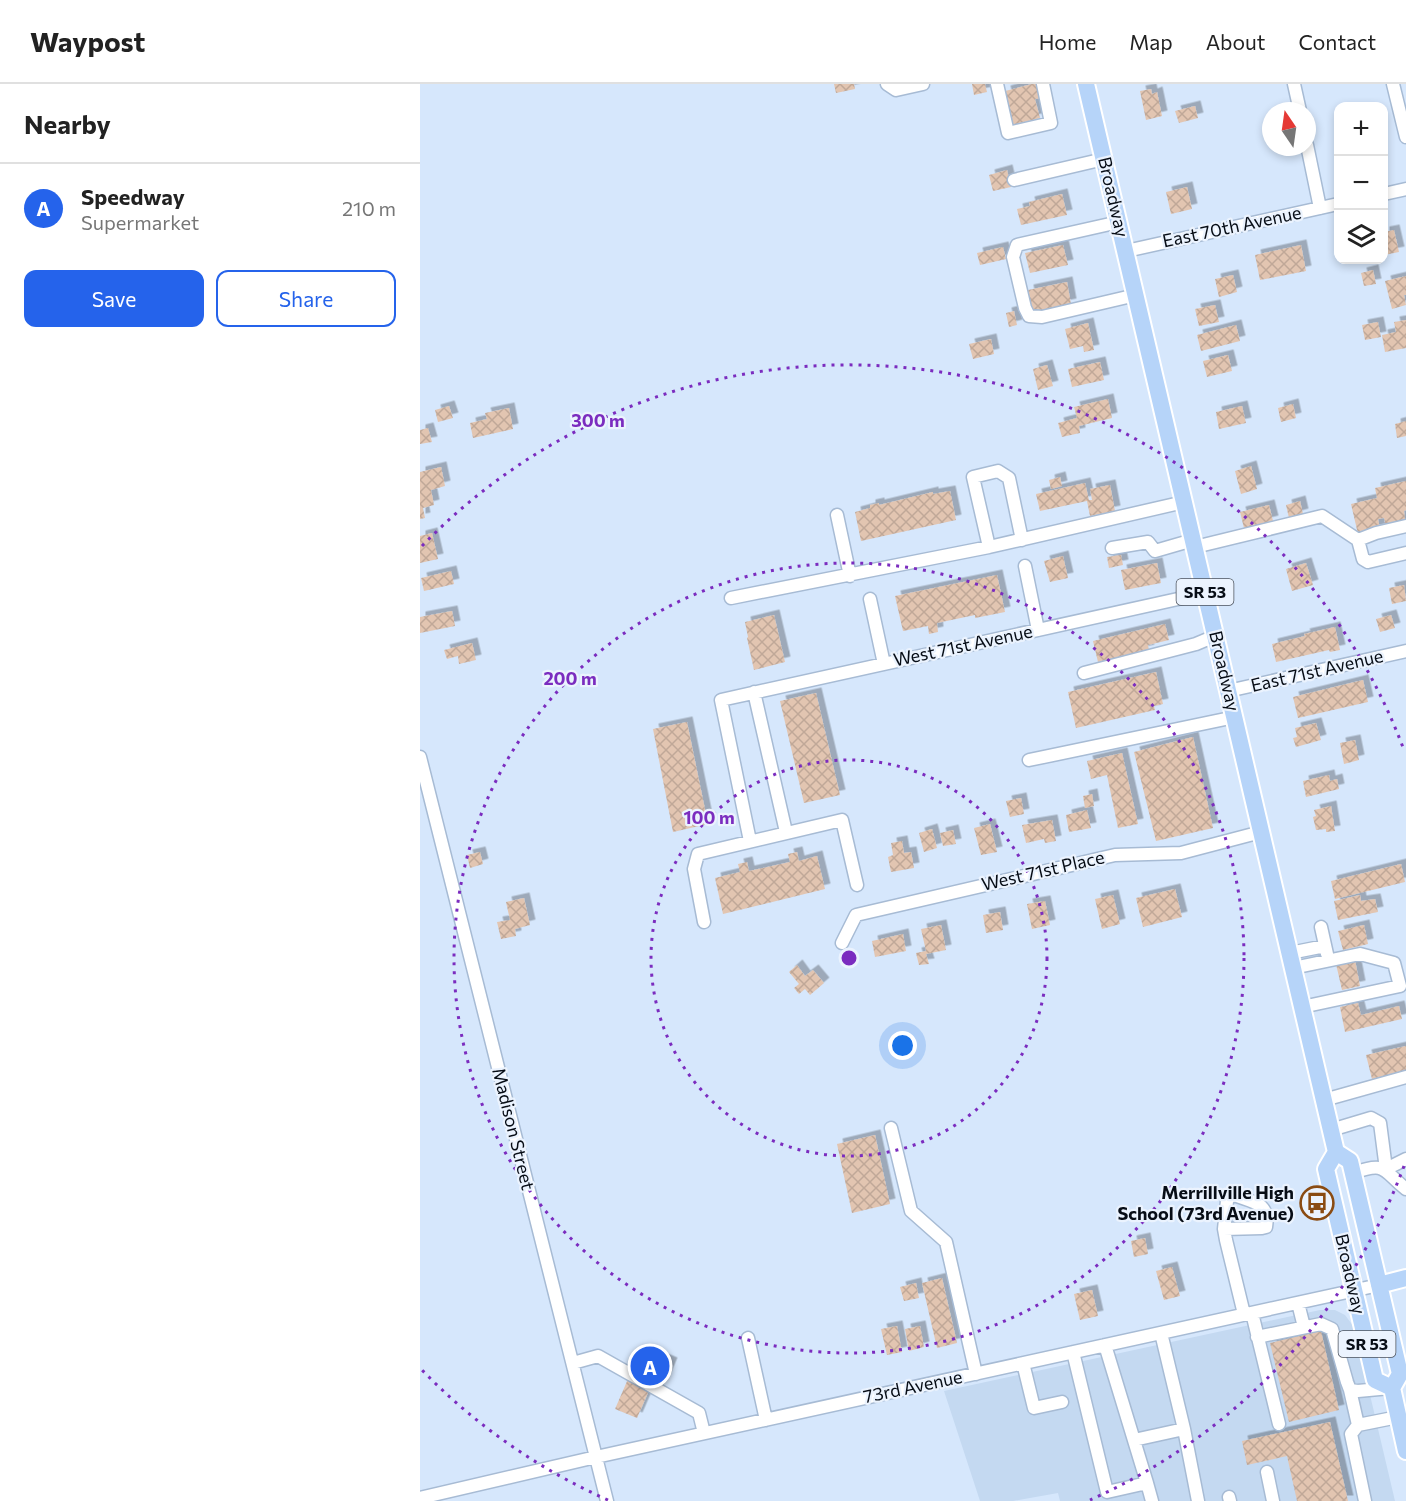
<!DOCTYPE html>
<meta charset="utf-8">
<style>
body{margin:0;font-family:Commissioner,sans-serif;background:#f6f6f6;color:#222}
.controls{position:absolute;right:18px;top:18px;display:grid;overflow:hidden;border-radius:12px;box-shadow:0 3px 9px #0003}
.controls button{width:54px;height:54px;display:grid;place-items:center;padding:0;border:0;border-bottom:2px solid #e0e0e0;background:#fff;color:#222;font:30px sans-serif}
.compass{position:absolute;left:842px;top:18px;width:54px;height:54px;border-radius:50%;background:#fff;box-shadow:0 3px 9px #0003;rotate:347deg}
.you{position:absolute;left:483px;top:962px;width:21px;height:21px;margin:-15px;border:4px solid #fff;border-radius:50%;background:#1a73e8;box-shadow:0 0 0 9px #1a73e833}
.badge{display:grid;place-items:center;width:39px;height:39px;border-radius:50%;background:#2563eb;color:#fff;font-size:20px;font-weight:700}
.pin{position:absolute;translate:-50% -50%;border:3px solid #fff;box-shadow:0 2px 6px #0006}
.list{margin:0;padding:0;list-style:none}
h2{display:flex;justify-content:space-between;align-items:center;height:78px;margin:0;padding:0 24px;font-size:26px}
h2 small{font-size:20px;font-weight:400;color:#767676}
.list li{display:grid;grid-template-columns:39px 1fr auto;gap:18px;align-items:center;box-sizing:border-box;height:90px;padding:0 24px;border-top:2px solid #e0e0e0}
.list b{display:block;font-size:22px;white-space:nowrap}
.list p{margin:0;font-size:20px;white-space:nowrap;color:#767676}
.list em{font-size:20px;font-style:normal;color:#767676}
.actions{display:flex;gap:12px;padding:18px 24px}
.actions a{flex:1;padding:14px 0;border:2px solid #2563eb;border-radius:12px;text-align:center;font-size:21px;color:#2563eb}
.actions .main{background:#2563eb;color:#fff}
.icon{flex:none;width:33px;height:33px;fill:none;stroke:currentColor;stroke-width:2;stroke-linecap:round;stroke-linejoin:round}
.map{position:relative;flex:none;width:986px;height:1417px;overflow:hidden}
header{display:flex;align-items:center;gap:36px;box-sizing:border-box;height:84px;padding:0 30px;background:#fff;border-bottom:2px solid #e0e0e0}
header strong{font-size:28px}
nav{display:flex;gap:33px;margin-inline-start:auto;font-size:21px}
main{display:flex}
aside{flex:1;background:#fff}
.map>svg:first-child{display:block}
</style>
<header>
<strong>Waypost</strong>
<nav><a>Home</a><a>Map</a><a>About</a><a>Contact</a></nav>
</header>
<main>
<aside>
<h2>Nearby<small></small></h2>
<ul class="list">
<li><span class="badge">A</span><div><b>Speedway</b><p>Supermarket</p></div><em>210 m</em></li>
</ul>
<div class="actions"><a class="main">Save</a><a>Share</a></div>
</aside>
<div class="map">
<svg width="986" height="1417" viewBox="0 0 986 1417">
<defs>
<pattern id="building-cross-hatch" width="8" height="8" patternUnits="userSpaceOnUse" patternTransform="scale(1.5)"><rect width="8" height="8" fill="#e2c5b1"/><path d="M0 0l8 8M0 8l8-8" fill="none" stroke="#c0a898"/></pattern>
<filter id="shadow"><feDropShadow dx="5.5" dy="-5.5" stdDeviation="0" flood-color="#0004"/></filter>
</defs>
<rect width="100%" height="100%" fill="#d6e7fc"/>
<path fill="#c4d9f1" d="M900,1226H915L925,1231L934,1243L975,1417H640L638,1409L593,1417H560L524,1307Z"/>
<path fill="url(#building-cross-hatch)" filter="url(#shadow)" d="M414,0H434L435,5L416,9Z
M552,0H565L567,8L554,11Z
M612,0H617L621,14L615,15L620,34L593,41L585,7Z
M731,5L732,10L737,8L742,32L726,36L720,7Z
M775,22L778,34L759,39L755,27Z
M587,86L591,103L573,107L569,91Z
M767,103L772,125L751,130L746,108Z
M642,110L647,131L601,141L597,125L610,122L609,118Z
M974,146L979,168L964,171V148Z
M643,161L648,181L610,189L605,169Z
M881,161L886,187L840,196L835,171Z
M583,163L586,175L560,181L557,169Z
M953,186L956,200L944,202L941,189Z
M813,191L817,208L799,213L795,195Z
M986,192V211H984L986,221L972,225L965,197Z
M647,198L651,220L612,228L608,206Z
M795,221L799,238L779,242L775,225Z
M594,227L597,241L589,243L586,229Z
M986,236V264L965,268L962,251L976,248L974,238Z
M958,238L961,253L945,256L942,241Z
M668,239L674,266L664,268L663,262L650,265L645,245Z
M816,241L820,257L781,267L777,251Z
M571,255L574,270L553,275L549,260Z
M808,271L812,287L787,293L783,277Z
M680,278L684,296L652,303L648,285Z
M627,281L633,302L618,306L613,285Z
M688,315L692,334L659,342L660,349L642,353L638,339L657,334L654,323Z
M873,320L876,334L861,338L858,324Z
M29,322L33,334L18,338L15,326Z
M822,322L826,339L799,345L796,328Z
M89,324L93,345L53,354L50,339L67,335L65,329Z
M986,337V352L977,354L975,340Z
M8,344L12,358L0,360V346Z
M831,382L837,405L821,410L815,387Z
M21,383L25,402L11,406L14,421L3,424L5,434L0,435V388Z
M640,393L642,402L631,405L629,396Z
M986,397V426L984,427L986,442L967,447L964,434L958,435L960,445L938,450L931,420L957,414L955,404Z
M665,399L669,416H672L670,405L690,401L695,427L670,432L667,417L620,427L616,410Z
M530,407L536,436L441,457L435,428L450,424V421L459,419V421L513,408V410Z
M880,417L883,430L869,434L866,421Z
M849,421L853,437L824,444L820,428Z
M12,449L18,475L0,479V452Z
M701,471L703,481L689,484L687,473Z
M643,472L648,494L630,498L624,477Z
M737,479L741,499L705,506L701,486Z
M886,479L893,501L872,507L866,485Z
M31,487L34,500L4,507L1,494Z
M577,491L585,528L555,534V531L517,539L518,548L509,550L508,542L483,547L475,512Z
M984,501L986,517L972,520L969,504Z
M32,527L35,542L0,549V533Z
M354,531L365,578L334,586L327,554L328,553L325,538Z
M971,531L975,544L960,548L956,535Z
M745,540L749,556L728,561L729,566L678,578L673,557Z
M915,543L920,566L910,568L909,566L856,578L852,560L885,552L884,550Z
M52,559L56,576L39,580L38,572L27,575L24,566Z
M736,588L743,620L734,622L735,626L656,644L648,608Z
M943,596L948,618L878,634L873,613Z
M396,609L420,711L384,719L360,617Z
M267,638L288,740L253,748L233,645Z
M896,639L901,656L876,663L873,654L877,653L875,644Z
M773,653L793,744L736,757L714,668Z
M935,656L939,676L924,680L920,659Z
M702,669L718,740L698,744L687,691L671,695L667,677Z
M909,691L910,697L917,695L919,705L886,713L883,697Z
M672,710L674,722L665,724L663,712Z
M601,714L604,730L590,733L586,717Z
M911,722L915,747L906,748V745L896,746L893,733L896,732L894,726Z
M667,726L671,744L649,748L646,731Z
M632,736L636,757L625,759L624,755L606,759L602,741Z
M570,740L577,768L561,771L554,744Z
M512,745L517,764L504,768L499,749Z
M533,746L536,760L523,762L520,749Z
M482,757L484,769L491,768L494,784L471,788L468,773L473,771L471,759Z
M60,768L63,780L50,784L47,771Z
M377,768L379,777L397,772L405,805L303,830L295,794L320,788L318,780L327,778L329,787L370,778L368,770Z
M981,780L985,798L915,815L911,797Z
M755,805L762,833L723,843L716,814Z
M693,811L700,840L682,845L675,815Z
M940,811L941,817L955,815L958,828L918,836L914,817Z
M104,814L110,841L95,845L96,852L81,855L77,838L90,836L86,818Z
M625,817L630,841L612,845L607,820Z
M580,828L583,846L566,849L563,831Z
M521,841L526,866L506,870L509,880L499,881L496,869L506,867L501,845Z
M944,841L948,860L923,866L918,847Z
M483,850L486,867L455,873L452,857Z
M935,876L940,902L922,906L916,880Z
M377,881L385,892L393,886L404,899L390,911L385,905L379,910L374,904L379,900L369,888Z
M938,919L941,931L979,922L982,935L925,948L920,923Z
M986,962V987L952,995L946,971Z
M455,1051L470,1120L432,1129L417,1060Z
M725,1154L728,1170L714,1173L711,1157Z
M752,1183L760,1212L744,1216L736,1187Z
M522,1194L537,1259L517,1264L502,1199Z
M496,1199L499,1214L484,1217L480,1203Z
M672,1206L678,1232L660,1236L654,1210Z
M477,1242L482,1268L467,1271L461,1245Z
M500,1242L504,1263L489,1267L485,1245Z
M901,1247L919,1326L869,1338L850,1259Z
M228,1269L252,1279L244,1298L229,1292L228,1294L207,1285L214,1270L225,1275Z
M208,1295L230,1304L217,1334L195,1325Z
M910,1338L928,1417H877L867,1372L827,1381L822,1357Z"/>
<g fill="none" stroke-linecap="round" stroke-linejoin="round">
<defs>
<path id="minor" d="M467,0L476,6L503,0
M577,0L588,49L631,39L623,0
M874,0L880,27
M973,0L986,53
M887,61L900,124
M594,96L684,75
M964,110L986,105
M699,138L597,161L593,173L605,224L609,232L622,233L716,211
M706,167L918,120
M417,431L430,492
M938,456L956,449L986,442
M569,463L553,393L578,387L589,394L602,456
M775,463L902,432L938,456L943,475L948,478L986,469
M692,464L728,458L735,467L773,456
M605,482L618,546
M311,514L569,463L764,418
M450,515L464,580
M664,589L776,560L795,552
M808,607L986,567
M334,608L366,748
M0,673L187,1417
M609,676L815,633
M330,757L301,616L785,509
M284,838L274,785L278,770L422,736L437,801
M901,843L907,870
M422,859L436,831L695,771L761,769L841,748
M870,869L905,862
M873,884L940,870L974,879L980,902L882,923
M904,1016L986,993
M471,1044L491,1127L526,1158L556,1290
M911,1046L951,1034L960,1039L966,1085L986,1075
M933,1089C967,1077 962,1086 986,1105
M804,1145L842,1144L846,1143C850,1118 832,1118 814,1111L809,1113L807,1117L804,1145L806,1156L824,1230
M878,1219L884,1243
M832,1229L859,1340
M741,1249L764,1345
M837,1253L901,1240L912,1245L927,1298L930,1306L938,1307L970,1304
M328,1254L346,1336
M685,1261L727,1399
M653,1268L687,1408L727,1399L732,1417
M153,1279L178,1272L279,1329L284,1349
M603,1279L614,1324L642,1318
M930,1306L938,1341
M714,1356L764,1345L778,1417
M847,1388L853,1417
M809,1413L810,1417
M0,1414L176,1373L959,1201
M945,1417L931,1350L938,1341L978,1333"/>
<path id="major" d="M666,0L916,1068L930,1077L980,1290L972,1304L986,1367
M916,1068L906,1085L955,1296L972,1304
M959,1201L986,1194"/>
</defs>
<use href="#minor" stroke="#a7bbd4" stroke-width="15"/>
<use href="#major" stroke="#fff" stroke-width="20"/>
<use href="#minor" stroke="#fff" stroke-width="12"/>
<use href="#major" stroke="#b6d4f9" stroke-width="16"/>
</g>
<g fill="none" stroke="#7b2cbf" stroke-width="3" stroke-dasharray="3 6">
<circle cx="429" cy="874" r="198"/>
<circle cx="429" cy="874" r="395"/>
<path d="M984 1082A593 593 0 0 1 670 1416M188 1416A593 593 0 0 1 2 1286M2 462A593 593 0 0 1 984 666"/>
</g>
<defs>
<symbol id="bus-ring" viewBox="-11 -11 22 22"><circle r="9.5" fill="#ebf3fe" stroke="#8a4b12" stroke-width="1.5"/><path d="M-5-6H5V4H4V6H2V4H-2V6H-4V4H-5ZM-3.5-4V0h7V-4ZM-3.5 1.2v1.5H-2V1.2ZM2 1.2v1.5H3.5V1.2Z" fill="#8a4b12"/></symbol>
</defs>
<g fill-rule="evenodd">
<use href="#bus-ring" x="878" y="1100" width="38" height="38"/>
</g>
<g text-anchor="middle" stroke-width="4.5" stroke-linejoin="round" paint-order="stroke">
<g fill="#ebf3fe" stroke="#4b525c" stroke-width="1.5">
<rect x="756.5" y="495" width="57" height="26" rx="4.5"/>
<rect x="918.5" y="1247" width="57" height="26" rx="4.5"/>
</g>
<g font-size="16" font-weight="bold" fill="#070d16">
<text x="785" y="514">SR 53</text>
<text x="947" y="1266">SR 53</text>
</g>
<g font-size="18" fill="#070d16" stroke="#ebf3fe">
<text transform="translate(693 113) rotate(77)" y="6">Broadway</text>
<text transform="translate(812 143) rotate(-12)" y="6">East 70th Avenue</text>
<text transform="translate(543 562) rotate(-12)" y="6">West 71st Avenue</text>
<text transform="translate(804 587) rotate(77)" y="6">Broadway</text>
<text transform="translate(897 587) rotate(-13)" y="6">East 71st Avenue</text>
<text transform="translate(623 787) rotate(-13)" y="6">West 71st Place</text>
<text transform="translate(93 1045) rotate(76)" y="6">Madison Street</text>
<text transform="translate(930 1190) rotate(77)" y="6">Broadway</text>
<text transform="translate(493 1303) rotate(-12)" y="6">73rd Avenue</text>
</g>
<g font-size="18" font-weight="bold" fill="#070d16" stroke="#ebf3fe" text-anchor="end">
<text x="874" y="1115">Merrillville High<tspan x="874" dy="21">School (73rd Avenue)</tspan></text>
</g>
</g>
<circle cx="429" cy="874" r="9" fill="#7b2cbf" stroke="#ebf3fe" stroke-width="3"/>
<g font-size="18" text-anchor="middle" font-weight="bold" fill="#7b2cbf" stroke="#ebf3fe" stroke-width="4.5" stroke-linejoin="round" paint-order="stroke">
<text x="178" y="343">300 m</text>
<text x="150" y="601">200 m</text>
<text x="289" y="740">100 m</text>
</g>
</svg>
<div class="controls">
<button>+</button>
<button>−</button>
<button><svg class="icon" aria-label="layers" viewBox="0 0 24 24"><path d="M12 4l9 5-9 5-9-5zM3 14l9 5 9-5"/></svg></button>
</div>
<svg class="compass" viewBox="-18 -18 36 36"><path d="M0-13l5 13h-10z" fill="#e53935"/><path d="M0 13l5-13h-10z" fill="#767676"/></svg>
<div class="you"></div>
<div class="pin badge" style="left:230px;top:1282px">A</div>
</div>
</main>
